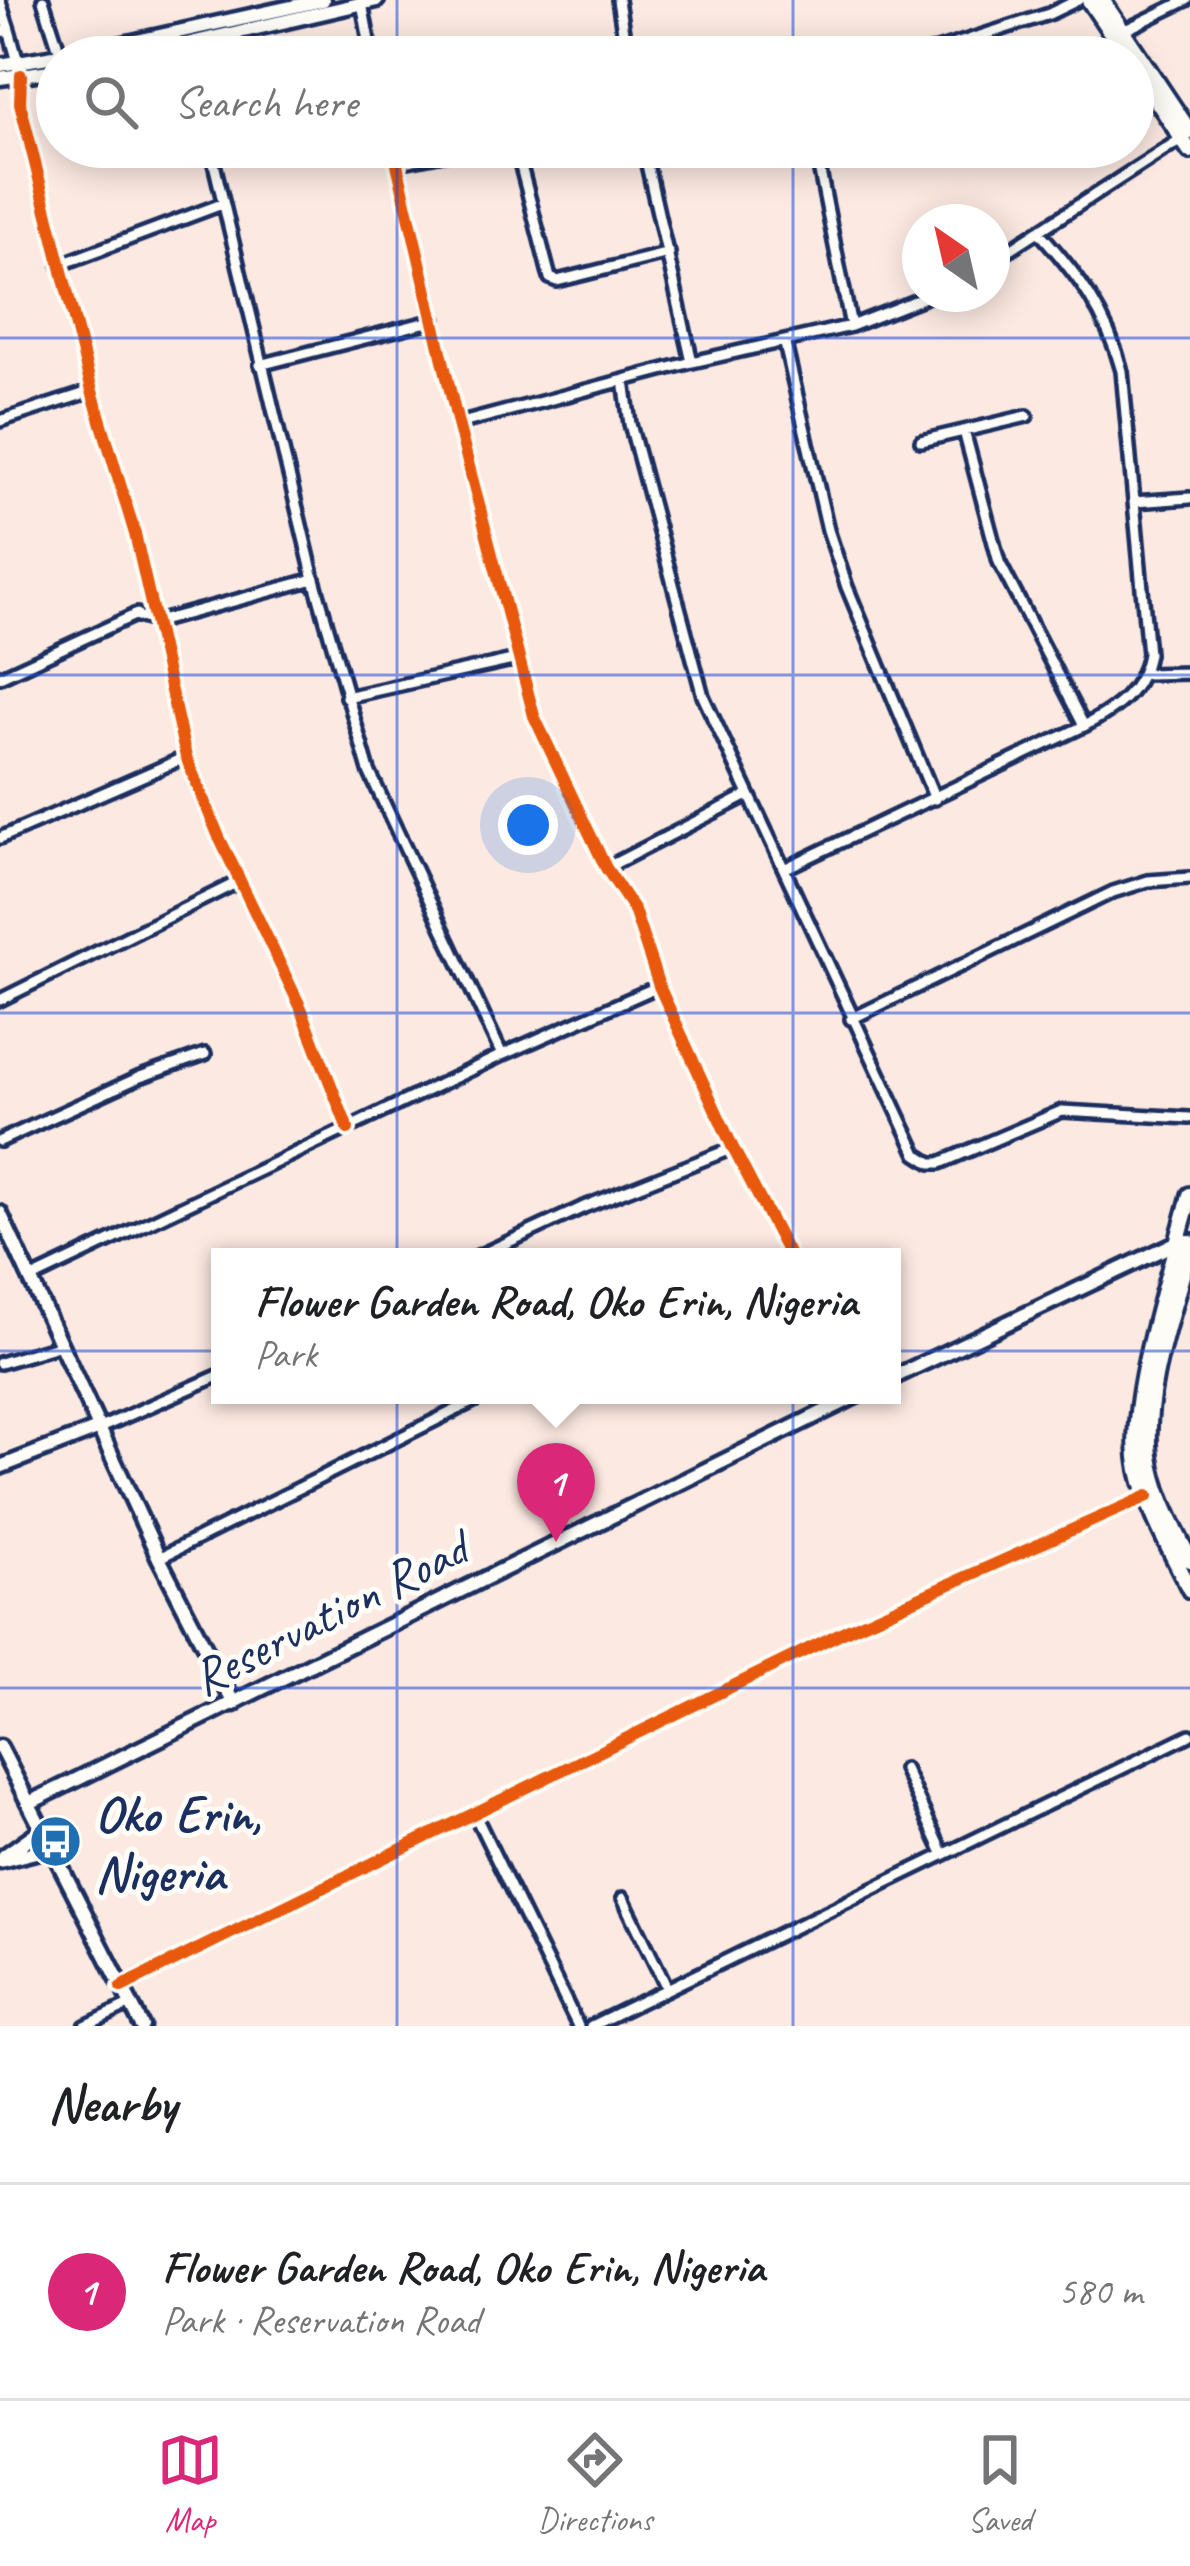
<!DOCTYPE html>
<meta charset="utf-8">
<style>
body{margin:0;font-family:Caveat,sans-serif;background:#f6f6f6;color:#202124}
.compass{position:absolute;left:902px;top:204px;width:108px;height:108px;border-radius:50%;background:#fff;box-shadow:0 6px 30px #0003;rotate:326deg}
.you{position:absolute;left:528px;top:825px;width:42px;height:42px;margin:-30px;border:9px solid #fff;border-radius:50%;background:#1a73e8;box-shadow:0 0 0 18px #1a73e833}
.badge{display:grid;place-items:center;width:78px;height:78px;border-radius:50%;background:#db2777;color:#fff;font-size:39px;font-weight:700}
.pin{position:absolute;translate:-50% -99px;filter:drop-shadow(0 3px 6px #0008)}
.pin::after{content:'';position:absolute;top:63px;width:42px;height:36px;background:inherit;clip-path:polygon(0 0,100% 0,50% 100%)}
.popup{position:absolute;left:211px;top:1248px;width:690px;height:156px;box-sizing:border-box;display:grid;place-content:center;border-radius:0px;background:#fff;filter:drop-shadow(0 3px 9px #0005);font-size:39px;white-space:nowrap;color:#757577}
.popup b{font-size:45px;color:#202124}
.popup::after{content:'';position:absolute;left:50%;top:100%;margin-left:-24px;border:24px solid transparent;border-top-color:#fff}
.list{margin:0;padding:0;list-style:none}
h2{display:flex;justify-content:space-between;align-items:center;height:156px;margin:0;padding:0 48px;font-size:51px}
h2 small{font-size:39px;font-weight:400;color:#757577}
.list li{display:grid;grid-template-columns:78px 1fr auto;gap:36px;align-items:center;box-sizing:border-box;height:216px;padding:0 48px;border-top:3px solid #e0e0e0}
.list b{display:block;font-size:45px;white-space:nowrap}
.list p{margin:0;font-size:39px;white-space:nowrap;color:#757577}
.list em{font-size:39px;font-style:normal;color:#757577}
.icon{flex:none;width:66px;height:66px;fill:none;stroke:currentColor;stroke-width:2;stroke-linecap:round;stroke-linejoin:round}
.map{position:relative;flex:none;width:1190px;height:2026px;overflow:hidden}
.search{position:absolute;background:#fff;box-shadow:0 6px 30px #0003;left:36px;right:36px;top:36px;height:132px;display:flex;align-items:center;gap:30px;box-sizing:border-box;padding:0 42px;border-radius:66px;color:#757577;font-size:45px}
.sheet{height:372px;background:#fff}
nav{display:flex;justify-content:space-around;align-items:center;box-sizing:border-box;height:168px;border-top:3px solid #e0e0e0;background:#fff;font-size:33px;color:#757577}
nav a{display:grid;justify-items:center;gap:6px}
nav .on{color:#db2777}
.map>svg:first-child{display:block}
</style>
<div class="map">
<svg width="1190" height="2026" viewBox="0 0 1190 2026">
<rect width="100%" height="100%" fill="#fce9e2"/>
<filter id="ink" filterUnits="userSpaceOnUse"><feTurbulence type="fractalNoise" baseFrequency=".00833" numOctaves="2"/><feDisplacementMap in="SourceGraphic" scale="24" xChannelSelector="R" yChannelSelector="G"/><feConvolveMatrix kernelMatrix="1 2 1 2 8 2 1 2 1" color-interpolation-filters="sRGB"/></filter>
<g filter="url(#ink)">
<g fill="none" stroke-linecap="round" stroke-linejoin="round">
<defs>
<path id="street" d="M43,0L61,56
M618,0L627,57
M0,2L9,30
M362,3L372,57
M1123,31L1187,0
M0,32L9,30L18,62
M915,57L1049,14L1078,0
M21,75L20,103L92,391L135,534L186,757L219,837L301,1008L348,1129
M210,147L314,579L369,771L502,1055
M393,147L458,424L534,716L606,868L634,910L659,986L733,1148L790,1257
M516,147L550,278L557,281L669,253
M643,147L692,362
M815,147L851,326
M398,163L479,147
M992,261L1184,137
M59,265L222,204
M785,344L828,530L847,587L935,799
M260,365L435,320
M624,380L630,424L703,696L917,1154L931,1163H940L1062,1111L1190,1118
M0,421L92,391
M458,424L692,362L851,326L933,294
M964,431L999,562L1084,726
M921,441L1027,416
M1134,502L1190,498
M134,615L157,622L314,579
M1144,674L1190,673
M0,677L137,614
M346,697L517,659
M0,838L186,757
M606,868L748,795
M786,868L1084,726C1116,709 1141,692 1148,654L1122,371C1107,314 1078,275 1039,232
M0,1000L240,881
M851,1019L1113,892L1148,881L1190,878
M0,1141L140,1077L205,1054
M476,1257L584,1207L733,1148
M30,1279L502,1055L659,986
M0,1363L61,1345
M100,1428L220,1375
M159,1558L486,1395
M904,1769L943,1853
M474,1813L578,2026
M623,1898L667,1988
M121,1987L849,1629L1148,1496
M85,2026L131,2004
M591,2026L1190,1735"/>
<path id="secondary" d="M131,57L377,0
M0,65L114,46L323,0
M0,78L57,70
M0,1213L159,1558L234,1704
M892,1378L1178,1242L1190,1241
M0,1467L100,1428
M0,1747L142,2026
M29,1803L858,1395
M4,1856L42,1829
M0,1861L51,1848"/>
<path id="primary" d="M1089,0L1127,57
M1102,0L1190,132
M1133,65L1190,151
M1190,1195C1173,1264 1124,1404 1139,1470C1148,1512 1171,1551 1190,1590
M1190,1246C1174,1310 1142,1391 1150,1456C1155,1494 1174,1527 1190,1560"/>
</defs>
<use href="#street" stroke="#1b2f5e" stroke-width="18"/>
<use href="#secondary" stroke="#1b2f5e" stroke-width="21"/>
<use href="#primary" stroke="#1b2f5e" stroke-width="22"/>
<use href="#street" stroke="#fdfcf7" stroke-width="9"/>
<use href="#secondary" stroke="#fdfcf7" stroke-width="12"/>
<use href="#primary" stroke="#fdfcf7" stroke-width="14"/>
<defs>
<path id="cycleway" d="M21,75L20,103L92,391L135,534L186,757L219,837L301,1008L348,1129
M393,147L458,424L534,716L606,868L634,910L659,986L733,1148L790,1257
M121,1987L849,1629L1148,1496"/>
</defs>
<use href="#cycleway" stroke="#fdfcf7" stroke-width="20"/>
<use href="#cycleway" stroke="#e8590c" stroke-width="12"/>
</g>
</g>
<path fill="none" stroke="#1d4ed8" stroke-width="3" stroke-opacity="0.55" d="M397,0V57M793,0V57M397,147V2026M793,147V2026M0,338H1190M0,675H1190M0,1013H1190M0,1351H1190M0,1688H1190"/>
<defs>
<symbol id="bus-disc" viewBox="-11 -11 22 22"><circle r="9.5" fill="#1f6fb2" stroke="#fdfcf7"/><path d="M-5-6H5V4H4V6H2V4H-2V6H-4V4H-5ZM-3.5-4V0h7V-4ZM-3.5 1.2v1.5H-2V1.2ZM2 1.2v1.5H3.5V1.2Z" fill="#fff"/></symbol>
</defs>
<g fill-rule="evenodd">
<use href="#bus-disc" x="26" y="1812" width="59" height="59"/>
</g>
<g text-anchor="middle" stroke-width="10" stroke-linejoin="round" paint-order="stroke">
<g font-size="51" fill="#1b2f5e" stroke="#fdfcf7">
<text transform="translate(329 1612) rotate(-27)" y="18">Reservation Road</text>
</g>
<g font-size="51" font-weight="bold" fill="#1b2f5e" stroke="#fdfcf7" text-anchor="start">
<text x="95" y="1831">Oko Erin,<tspan x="95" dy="59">Nigeria</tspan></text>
</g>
</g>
</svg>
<svg class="compass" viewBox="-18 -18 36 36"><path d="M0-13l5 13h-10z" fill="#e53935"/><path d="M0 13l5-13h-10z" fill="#757577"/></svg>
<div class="you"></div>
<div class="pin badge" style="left:556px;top:1542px">1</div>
<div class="popup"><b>Flower Garden Road, Oko Erin, Nigeria</b>Park</div>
<div class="search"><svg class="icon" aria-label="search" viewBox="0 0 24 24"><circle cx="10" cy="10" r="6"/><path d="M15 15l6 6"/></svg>Search here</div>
</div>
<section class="sheet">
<h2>Nearby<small></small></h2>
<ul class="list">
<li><span class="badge">1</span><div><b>Flower Garden Road, Oko Erin, Nigeria</b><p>Park · Reservation Road</p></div><em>580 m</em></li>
</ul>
</section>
<nav>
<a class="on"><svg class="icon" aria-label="map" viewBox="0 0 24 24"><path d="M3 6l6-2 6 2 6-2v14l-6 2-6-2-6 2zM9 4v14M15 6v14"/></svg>Map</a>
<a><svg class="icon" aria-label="directions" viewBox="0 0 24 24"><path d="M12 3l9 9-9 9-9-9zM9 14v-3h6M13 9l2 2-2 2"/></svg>Directions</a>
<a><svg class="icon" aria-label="saved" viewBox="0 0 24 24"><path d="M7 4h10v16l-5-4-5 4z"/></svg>Saved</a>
</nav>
